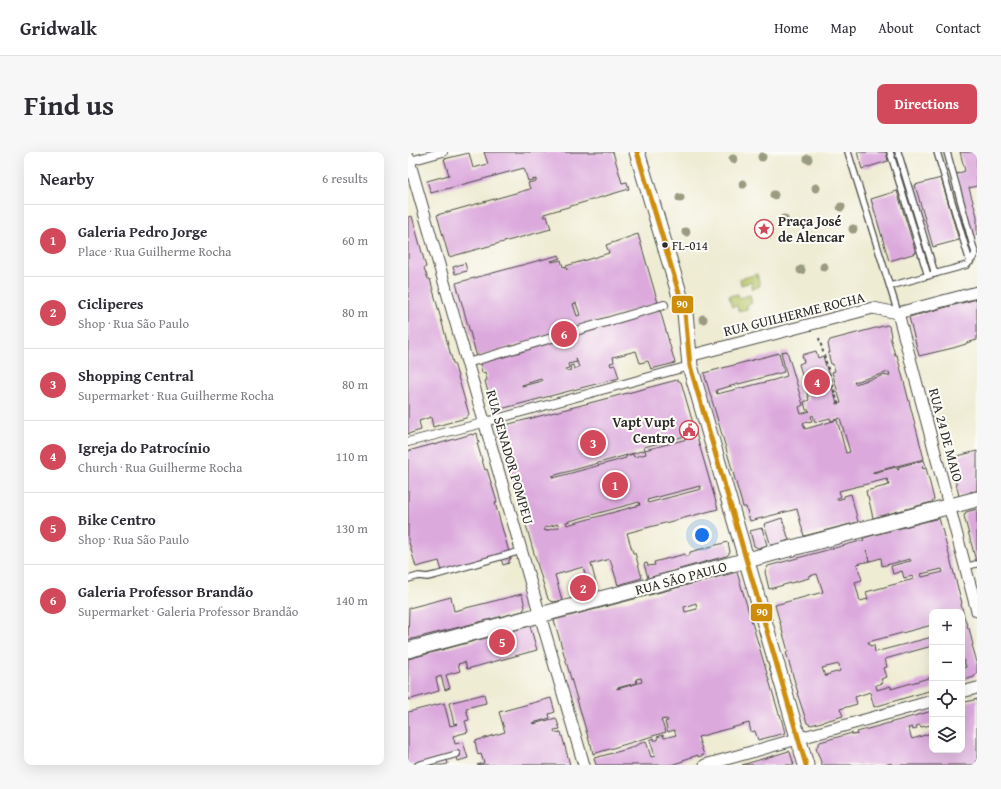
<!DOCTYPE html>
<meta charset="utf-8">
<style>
body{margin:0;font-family:"Gentium Book Plus",serif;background:#f7f7f7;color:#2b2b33}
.controls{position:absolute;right:12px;bottom:12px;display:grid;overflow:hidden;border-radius:8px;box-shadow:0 4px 16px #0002}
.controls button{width:36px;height:36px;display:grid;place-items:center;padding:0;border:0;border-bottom:1px solid #e1e1e2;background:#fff;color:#2b2b33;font:20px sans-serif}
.you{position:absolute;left:294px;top:383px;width:14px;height:14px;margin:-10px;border:3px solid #fff;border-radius:50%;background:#1a73e8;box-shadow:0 0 0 6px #1a73e833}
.badge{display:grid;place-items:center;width:26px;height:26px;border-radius:50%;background:#d1495b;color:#fff;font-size:13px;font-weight:700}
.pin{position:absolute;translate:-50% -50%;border:2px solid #fff;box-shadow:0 1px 4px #0006}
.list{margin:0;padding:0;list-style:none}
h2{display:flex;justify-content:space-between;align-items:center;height:52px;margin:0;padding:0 16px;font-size:17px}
h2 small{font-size:13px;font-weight:400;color:#7c7c81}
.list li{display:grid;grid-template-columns:26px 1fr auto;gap:12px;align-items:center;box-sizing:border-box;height:72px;padding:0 16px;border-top:1px solid #e1e1e2}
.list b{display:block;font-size:15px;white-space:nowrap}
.list p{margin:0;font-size:13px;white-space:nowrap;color:#7c7c81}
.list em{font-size:13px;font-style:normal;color:#7c7c81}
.icon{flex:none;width:22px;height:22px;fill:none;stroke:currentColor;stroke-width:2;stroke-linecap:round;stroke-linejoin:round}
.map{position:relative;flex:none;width:569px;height:613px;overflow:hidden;border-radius:8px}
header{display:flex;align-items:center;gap:24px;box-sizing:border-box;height:56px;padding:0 20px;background:#fff;border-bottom:1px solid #e1e1e2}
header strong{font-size:19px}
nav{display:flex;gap:22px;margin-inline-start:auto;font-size:14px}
.intro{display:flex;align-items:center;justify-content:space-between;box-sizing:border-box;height:96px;padding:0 24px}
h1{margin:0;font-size:28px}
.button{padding:10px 18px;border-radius:8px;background:#d1495b;color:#fff;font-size:14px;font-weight:700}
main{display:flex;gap:24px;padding:0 24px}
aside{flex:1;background:#fff;border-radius:8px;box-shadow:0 4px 16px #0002}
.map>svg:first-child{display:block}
</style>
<header>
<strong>Gridwalk</strong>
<nav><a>Home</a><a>Map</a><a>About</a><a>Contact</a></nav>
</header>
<div class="intro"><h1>Find us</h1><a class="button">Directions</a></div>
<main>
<aside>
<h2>Nearby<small>6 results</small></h2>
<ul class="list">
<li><span class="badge">1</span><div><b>Galeria Pedro Jorge</b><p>Place · Rua Guilherme Rocha</p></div><em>60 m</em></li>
<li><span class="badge">2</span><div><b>Cicliperes</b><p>Shop · Rua São Paulo</p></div><em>80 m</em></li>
<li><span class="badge">3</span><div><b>Shopping Central</b><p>Supermarket · Rua Guilherme Rocha</p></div><em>80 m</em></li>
<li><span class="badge">4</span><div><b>Igreja do Patrocínio</b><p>Church · Rua Guilherme Rocha</p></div><em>110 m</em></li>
<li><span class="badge">5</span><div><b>Bike Centro</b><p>Shop · Rua São Paulo</p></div><em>130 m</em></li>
<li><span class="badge">6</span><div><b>Galeria Professor Brandão</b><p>Supermarket · Galeria Professor Brandão</p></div><em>140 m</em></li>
</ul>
</aside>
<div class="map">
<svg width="569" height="613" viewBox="0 0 569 613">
<rect width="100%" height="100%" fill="#fdfcf7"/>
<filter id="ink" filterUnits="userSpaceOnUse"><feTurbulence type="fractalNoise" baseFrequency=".025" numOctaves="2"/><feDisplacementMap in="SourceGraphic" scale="8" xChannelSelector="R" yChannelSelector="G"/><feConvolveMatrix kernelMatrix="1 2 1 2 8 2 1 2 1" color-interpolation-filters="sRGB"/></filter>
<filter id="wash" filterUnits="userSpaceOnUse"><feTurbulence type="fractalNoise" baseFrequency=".012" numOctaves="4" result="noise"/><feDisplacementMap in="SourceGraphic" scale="16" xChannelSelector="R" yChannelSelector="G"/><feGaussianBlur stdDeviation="0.9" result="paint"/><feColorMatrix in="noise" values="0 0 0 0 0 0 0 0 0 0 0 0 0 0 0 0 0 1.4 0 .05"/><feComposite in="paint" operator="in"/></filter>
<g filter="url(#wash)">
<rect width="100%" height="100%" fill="#efecd4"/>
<path fill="#b7c668" stroke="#71784a" d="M349,122L352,134L345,137L343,130L333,133L332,127Z
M330,142L331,146L342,143L344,151L339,153V157L330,159L329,154L324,155L321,144Z"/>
<g id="blocks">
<path fill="#dca9dd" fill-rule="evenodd" d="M76,0H205L214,31L219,30L221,37L136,62V65L139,64L143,77L41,105L29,63L122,37L120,31L128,29V27L120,29L116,16L23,41L19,29L41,23L36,7L61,1L65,16L80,12Z
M449,0H478L480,9L454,17Z
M552,0H569V34L561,36L569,64V83L565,84L548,22L557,19Z
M533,26L551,88L525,95L507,33Z
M489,39L508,101L481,109L463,47Z
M4,64L18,115L16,116L20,127H22L45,211H46L61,262L58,266L25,275L23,265L11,269L13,278L0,282V65Z
M230,82L250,151L69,205L48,131L151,103L152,106L143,109L144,110L153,108L155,115L157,114L159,118L158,114L201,101L198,93ZM168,151L172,163L169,164L165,152Z
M57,111L59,119L47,122L45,115Z
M569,147V188L558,191V192L545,196L511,204L501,165Z
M252,158L267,211L243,217L240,209L232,211L228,199L205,205L206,210L202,211L203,214L207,213L211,226L85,259L77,229L79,228L77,220L74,221L72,211ZM168,207L171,215L166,217L165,213L162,214L163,218L158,219L157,217L161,216L160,212L169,210ZM133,227L134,229L114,234V233Z
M479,173L481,174L483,184L482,185L487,203H489L516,307L465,320V321L488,315L490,318H491L490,315L516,308L518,314L514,315L515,317L518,316L526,347L524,350L465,366L460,344H459L458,339L481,333L479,327L431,339L433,345L429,346V348L436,346V344L443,342L450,370L396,384L389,357L342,369L338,355H335L296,221L371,201L376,220L308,238L309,242L366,228L379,224L373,200L379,199L395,253L391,255L393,262L402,259L401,258H398L396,250L401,248L391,212L396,210L394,203L408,199L410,206L415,204L429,252L433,251L424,220L427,219L425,212H423L420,201H422L420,192L422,188ZM481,220L482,223L477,224V223L447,232L446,230ZM405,263L407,270L422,266L423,269L432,266L442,300L438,301L429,268L397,277L395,271L400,269V270L404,269L403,264Z
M269,228L273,230L310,357L219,381L225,401H227L234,426L210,433L202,407L183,412L190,438L182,440L175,415L147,423L154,448L146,450L142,449L140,447L125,398L107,334H108L98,300L97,297L96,298L90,275ZM278,284L279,287L237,298L236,295ZM237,298L238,302L226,305L225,302L218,304V306L145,326L144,324ZM292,334L293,337L240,351L239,348ZM231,350L232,353L159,373L158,370ZM150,372L151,375L137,379L136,376Z
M69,281L71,291H69L77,318L79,317L89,350L87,351L103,407L101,408V411L95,413L92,403L34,419L31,409L8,415L0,387V299L26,292V293L64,282V283Z
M569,299V339L562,340L563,342L551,344L542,306Z
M569,357V413L556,364L558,360Z
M374,366L381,388L363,394L356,372Z
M531,366L554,451L553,452L556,464L560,476H561L565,493H564L569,510V520L566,525L554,529V516L558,515L554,503V460H524V473L460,490L462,494L466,493L467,500L524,485V494L477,507L479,515L476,516L479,525L473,527L475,531L468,533L469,538L483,534V537L524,525V538L466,555L462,540L447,545L449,552L432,557L435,564L403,573L399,571L389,541H390L378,500L380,499L367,453L415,440L409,422L401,424V426L361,437L357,420L360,414L456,388L455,386ZM458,398H459L462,409L473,406L474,414L502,407L503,409H502L483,414L485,422L494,419L496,426L505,424L506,427L458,440L460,447L452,449L447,430L454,428L449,412L462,409ZM534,417L535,420L514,425L513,422ZM431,512L432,519L418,523L419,524H417L414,516Z
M354,376L359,393L350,396L346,394L342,379Z
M320,390L322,400L320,403L318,404L240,426L236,412L239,411L240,414L247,413L246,410L277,402V405L282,403V400Z
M329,420L371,562H372L377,581L350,588L347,579L343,580L341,571L290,585L296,603L290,605V603L275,608V609L263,613H188L186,606L220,597L238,589L243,605L247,604L242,588L246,586V588H250L249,585L255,583L256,586L268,583L266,578L260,580L257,570L260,569L259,567L257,568V567L253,568L258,580L185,602L183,592H182L146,468ZM288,451L289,457L277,460L276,455ZM233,526L234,530L209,537V536L229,531L228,527Z
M178,429L181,441L173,444L169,432Z
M114,442L117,455L115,459L0,488L1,456L43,445L46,459Z
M122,474L129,498L59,517L57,510L50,512L52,519L38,523L42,536L37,538L33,524L28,526L31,539L0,548V507Z
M76,542L78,551L58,556L61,568L57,569L60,580L45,584L47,592L55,590L60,606L50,609L49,605L39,608L40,612L35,613H0V560L36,551L42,574L50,572L49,571L46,572L41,551Z
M143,546L147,560L141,562L142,566L125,571V572L148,566L152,577L146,578L147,581L153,580L162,613H69L76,611L73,602L70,603L67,589L97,580L91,560Z
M569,547V613H485L484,611L476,613H414L408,596L412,590L444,581L445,583L450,582L449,580L524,559V576L523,573L513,575L512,573L508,574L509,576L505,578L504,575L500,576L504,587L524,581V598H554V551Z
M381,599L382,600L386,613H334Z"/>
</g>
</g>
<g filter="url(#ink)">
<use href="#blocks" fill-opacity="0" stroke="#484844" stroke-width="1"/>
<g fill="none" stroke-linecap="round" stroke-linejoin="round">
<defs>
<path id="service" d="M440,0L490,161
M482,0L520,124
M490,0L527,122
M529,0L562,110
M482,134L559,113L565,106L567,101L539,0
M557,415L568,412
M0,427L11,424L19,425L28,423L113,399
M10,613L49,602"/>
<path id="pedestrian" d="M6,8L35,0
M66,209L256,153
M81,269L274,216
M0,290L71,272"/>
<path id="minor" d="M0,5L129,453L176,613
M490,161L569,459
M281,204L465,156L490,161L569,140
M554,540L569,536
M297,613L524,549"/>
<path id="secondary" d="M229,0L277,161L282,214L398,613
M0,498L569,347"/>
</defs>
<use href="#service" stroke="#484844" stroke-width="8"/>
<use href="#pedestrian" stroke="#484844" stroke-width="10"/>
<use href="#minor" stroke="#484844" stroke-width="13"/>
<use href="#secondary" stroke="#484844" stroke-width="17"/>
<path stroke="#484844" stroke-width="2" stroke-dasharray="3 3" stroke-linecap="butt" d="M411,186L430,251"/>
<use href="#service" stroke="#fff" stroke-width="5.5"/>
<use href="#pedestrian" stroke="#fff" stroke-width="8"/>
<use href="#minor" stroke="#fff" stroke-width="11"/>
<use href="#secondary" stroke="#fff" stroke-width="15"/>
<defs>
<path id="bus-1" d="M229,0L277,161L282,214L398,613"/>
</defs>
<use href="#bus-1" stroke="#fdfcf7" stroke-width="8"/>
<use href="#bus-1" stroke="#ce8d09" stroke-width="5"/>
</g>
<g fill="#9a9c81">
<circle cx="354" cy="5" r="4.5"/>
<circle cx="325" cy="7" r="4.5"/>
<circle cx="400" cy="7" r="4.5"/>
<circle cx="335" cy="32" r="4.5"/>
<circle cx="408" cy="36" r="4.5"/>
<circle cx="366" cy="43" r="4.5"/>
<circle cx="272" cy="46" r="4.5"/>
<circle cx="433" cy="55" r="4.5"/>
<circle cx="376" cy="67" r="4.5"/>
<circle cx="445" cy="77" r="4.5"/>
<circle cx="278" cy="80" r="4.5"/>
<circle cx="359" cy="81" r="4.5"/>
<circle cx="416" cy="115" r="4.5"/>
<circle cx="393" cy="118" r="4.5"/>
<circle cx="295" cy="167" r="4.5"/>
</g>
</g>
<defs>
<symbol id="sight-ring" viewBox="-11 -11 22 22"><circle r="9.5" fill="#fdfcf7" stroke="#d1495b" stroke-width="1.5"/><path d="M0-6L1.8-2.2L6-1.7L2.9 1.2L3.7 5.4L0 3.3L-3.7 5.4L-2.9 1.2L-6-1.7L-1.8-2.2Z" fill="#d1495b"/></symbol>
<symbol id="civic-ring" viewBox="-11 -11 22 22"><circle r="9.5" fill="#fdfcf7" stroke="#d1495b" stroke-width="1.5"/><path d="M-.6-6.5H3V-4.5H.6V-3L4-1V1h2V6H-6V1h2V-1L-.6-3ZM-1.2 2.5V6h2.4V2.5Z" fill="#d1495b"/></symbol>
</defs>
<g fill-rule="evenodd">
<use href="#sight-ring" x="345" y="66" width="22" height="22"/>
<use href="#civic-ring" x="270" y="267" width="22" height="22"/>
</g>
<circle fill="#2b2b2b" stroke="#fdfcf7" stroke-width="1.5" cx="257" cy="93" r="3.5"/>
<g text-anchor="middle" stroke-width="4" stroke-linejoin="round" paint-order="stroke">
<g font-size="13" fill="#2b2b2b" stroke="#fdfcf7" text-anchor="start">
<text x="264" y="98">FL-014</text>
</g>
<g font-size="14" font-weight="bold" fill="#2b2b2b" stroke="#fdfcf7" text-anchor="start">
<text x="370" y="74">Praça José<tspan x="370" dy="16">de Alencar</tspan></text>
<text x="267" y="275" text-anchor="end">Vapt Vupt<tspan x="267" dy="16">Centro</tspan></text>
</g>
<g font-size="14" fill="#2b2b2b" stroke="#fdfcf7">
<text transform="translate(386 162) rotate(-14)" y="5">RUA GUILHERME ROCHA</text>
<text transform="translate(538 283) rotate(75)" y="5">RUA 24 DE MAIO</text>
<text transform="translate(102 305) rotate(74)" y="5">RUA SENADOR POMPEU</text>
<text transform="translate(273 426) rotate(-15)" y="5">RUA SÃO PAULO</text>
</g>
</g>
<g stroke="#fdfcf7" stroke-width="1.5">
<rect x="263" y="143" width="23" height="19" rx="4" fill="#ce8d09"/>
<rect x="342" y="451" width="23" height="19" rx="4" fill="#ce8d09"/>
</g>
<g font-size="11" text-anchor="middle" font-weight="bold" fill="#fff">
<text x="274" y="156">90</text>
<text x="354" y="464">90</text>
</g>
</svg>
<div class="controls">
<button>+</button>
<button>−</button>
<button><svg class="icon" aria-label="locate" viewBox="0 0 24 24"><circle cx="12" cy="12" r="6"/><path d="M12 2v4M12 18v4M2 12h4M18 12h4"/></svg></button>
<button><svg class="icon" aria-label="layers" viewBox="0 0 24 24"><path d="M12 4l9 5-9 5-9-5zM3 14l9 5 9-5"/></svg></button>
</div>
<div class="you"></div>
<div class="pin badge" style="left:207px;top:333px">1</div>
<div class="pin badge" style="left:175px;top:436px">2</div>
<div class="pin badge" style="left:185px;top:291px">3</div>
<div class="pin badge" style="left:409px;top:230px">4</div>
<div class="pin badge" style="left:94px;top:490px">5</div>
<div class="pin badge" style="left:156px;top:182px">6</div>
</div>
</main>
